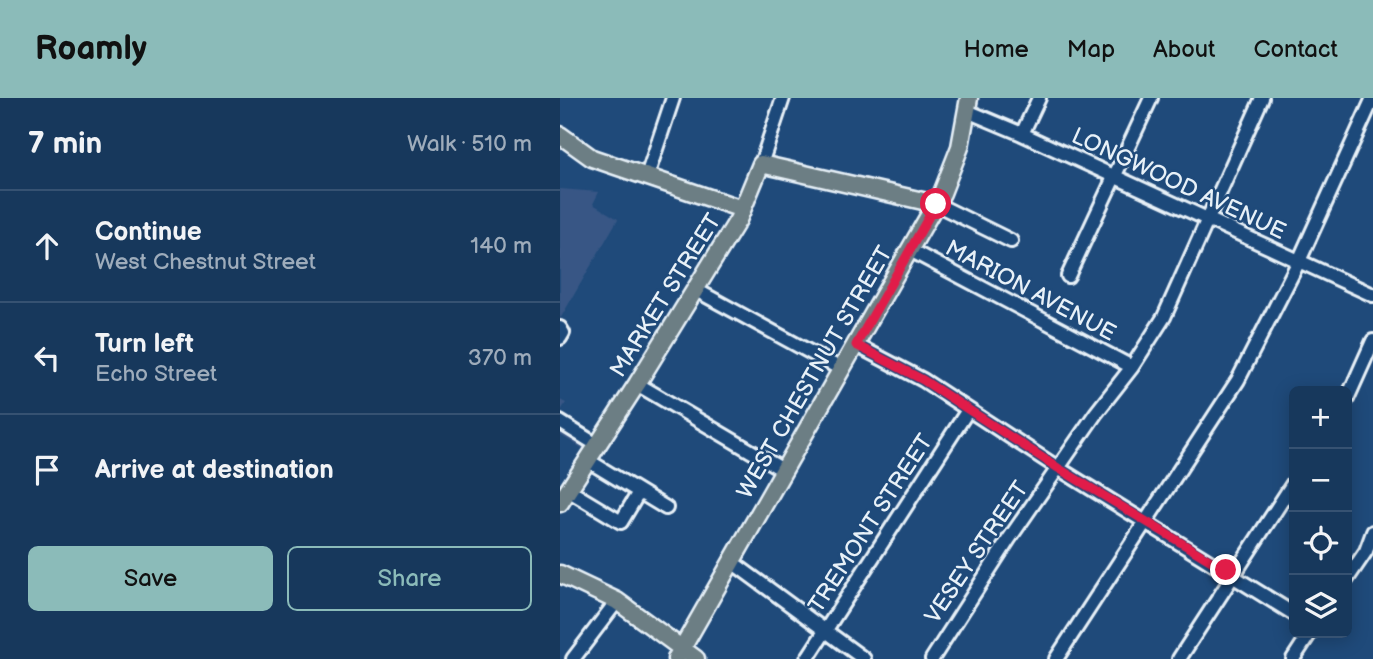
<!DOCTYPE html>
<meta charset="utf-8">
<style>
body{margin:0;font-family:"Balsamiq Sans",sans-serif;background:#244365;color:#f1f3f6}
.controls{position:absolute;right:21px;bottom:21px;display:grid;overflow:hidden;border-radius:10px;box-shadow:0 4px 18px #0003}
.controls button{width:63px;height:63px;display:grid;place-items:center;padding:0;border:0;border-bottom:2px solid #365272;background:#17385c;color:#f1f3f6;font:35px sans-serif}
.stop{position:absolute;width:21px;height:21px;margin:-16px;border:5px solid #e11d48;border-radius:50%;background:#fff}
.stop.end{background:#e11d48;border-color:#fff;box-shadow:0 2px 7px #0008}
.list{margin:0;padding:0;list-style:none}
h2{display:flex;justify-content:space-between;align-items:center;height:91px;margin:0;padding:0 28px;font-size:30px}
h2 small{font-size:23px;font-weight:400;color:#9eacbb}
.list li{display:grid;grid-template-columns:46px 1fr auto;gap:21px;align-items:center;box-sizing:border-box;height:112px;padding:0 28px;border-top:2px solid #365272}
.list b{display:block;font-size:26px;white-space:nowrap}
.list p{margin:0;font-size:23px;white-space:nowrap;color:#9eacbb}
.list em{font-size:23px;font-style:normal;color:#9eacbb}
.actions{display:flex;gap:14px;padding:21px 28px}
.actions a{flex:1;padding:16px 0;border:2px solid #8bbbb9;border-radius:10px;text-align:center;font-size:24px;color:#8bbbb9}
.actions .main{background:#8bbbb9;color:#111}
.icon{flex:none;width:38px;height:38px;fill:none;stroke:currentColor;stroke-width:2;stroke-linecap:round;stroke-linejoin:round}
.map{position:relative;flex:none;width:813px;height:561px;overflow:hidden}
header{display:flex;align-items:center;gap:42px;box-sizing:border-box;height:98px;padding:0 35px;background:#8bbbb9;color:#111}
header strong{font-size:33px}
nav{display:flex;gap:38px;margin-inline-start:auto;font-size:24px}
main{display:flex}
aside{flex:1;background:#17385c}
.map>svg:first-child{display:block}
</style>
<header>
<strong>Roamly</strong>
<nav><a>Home</a><a>Map</a><a>About</a><a>Contact</a></nav>
</header>
<main>
<aside>
<h2>7 min<small>Walk · 510 m</small></h2>
<ul class="list">
<li><svg class="icon" aria-label="ahead" viewBox="0 0 24 24"><path d="M12 20V5M6 11l6-6 6 6"/></svg><div><b>Continue</b><p>West Chestnut Street</p></div><em>140 m</em></li>
<li><svg class="icon" aria-label="left" viewBox="0 0 24 24"><path d="M17 20v-9H6M10 6l-5 5 5 5"/></svg><div><b>Turn left</b><p>Echo Street</p></div><em>370 m</em></li>
<li><svg class="icon" aria-label="arrive" viewBox="0 0 24 24"><path d="M6 21V4h12l-3 4 3 4H6"/></svg><div><b>Arrive at destination</b></div></li>
</ul>
<div class="actions"><a class="main">Save</a><a>Share</a></div>
</aside>
<div class="map">
<svg width="813" height="561" viewBox="0 0 813 561">
<rect width="100%" height="100%" fill="#1f4a7a"/>
<filter id="ink" filterUnits="userSpaceOnUse"><feTurbulence type="fractalNoise" baseFrequency=".0143" numOctaves="2"/><feDisplacementMap in="SourceGraphic" scale="14" xChannelSelector="R" yChannelSelector="G"/><feConvolveMatrix kernelMatrix="1 2 1 2 8 2 1 2 1" color-interpolation-filters="sRGB"/></filter>
<g filter="url(#ink)">
<path fill="#375785" d="M0,91L39,94L33,106L58,121L0,221Z
M0,302L6,305L0,314L36,335L25,352L0,337Z"/>
<g fill="none" stroke-linecap="round" stroke-linejoin="round">
<defs>
<path id="minor" d="M407,13L462,36L813,197
M462,36L479,0
M201,66L223,0
M87,78L113,0
M376,106L451,143
M350,152L572,269
M508,178L591,0
M136,192L281,271
M0,230L3,235L0,240
M296,247L363,282L498,370L734,516
M77,286L223,372
M787,301L813,243
M0,324L37,347
M27,362L106,410
M8,392L61,424L79,394
M172,464L304,561
M787,481L806,453L813,434
M13,561L57,503
M247,561L408,312
M372,561L449,441L536,315L572,269L604,219L702,0
M496,561L678,282L739,163L813,0
M619,561L734,384
M733,561L750,535"/>
<path id="major" d="M0,37L32,60L182,111
M0,405L77,286L178,122L201,66L376,106
M0,476L57,503L136,561
M116,561L382,95L400,49L409,0"/>
</defs>
<use href="#minor" stroke="#e8f1f8" stroke-width="18"/>
<use href="#major" stroke="#e8f1f8" stroke-width="21"/>
<use href="#minor" stroke="#1f4a7a" stroke-width="12"/>
<use href="#major" stroke="#6c7e84" stroke-width="16"/>
</g>
</g>
<g fill="none" stroke-linecap="round" stroke-linejoin="round" filter="url(#ink)">
<path stroke="#e11d48" stroke-width="9" d="M376,106L296,247L363,282L498,370L666,472"/>
</g>
<g text-anchor="middle" stroke-width="5" stroke-linejoin="round" paint-order="stroke">
<g font-size="23" fill="#e8f1f8" stroke="#1f4a7a">
<text transform="translate(619 85) rotate(25)" y="8">LONGWOOD AVENUE</text>
<text transform="translate(471 192) rotate(28)" y="8">MARION AVENUE</text>
<text transform="translate(105 197) rotate(-58)" y="8">MARKET STREET</text>
<text transform="translate(254 274) rotate(-60)" y="8">WEST CHESTNUT STREET</text>
<text transform="translate(310 425) rotate(-57)" y="8">TREMONT STREET</text>
<text transform="translate(416 454) rotate(-56)" y="8">VESEY STREET</text>
</g>
</g>
</svg>
<div class="controls">
<button>+</button>
<button>−</button>
<button><svg class="icon" aria-label="locate" viewBox="0 0 24 24"><circle cx="12" cy="12" r="6"/><path d="M12 2v4M12 18v4M2 12h4M18 12h4"/></svg></button>
<button><svg class="icon" aria-label="layers" viewBox="0 0 24 24"><path d="M12 4l9 5-9 5-9-5zM3 14l9 5 9-5"/></svg></button>
</div>
<div class="stop" style="left:376px;top:106px"></div>
<div class="stop end" style="left:666px;top:472px"></div>
</div>
</main>
